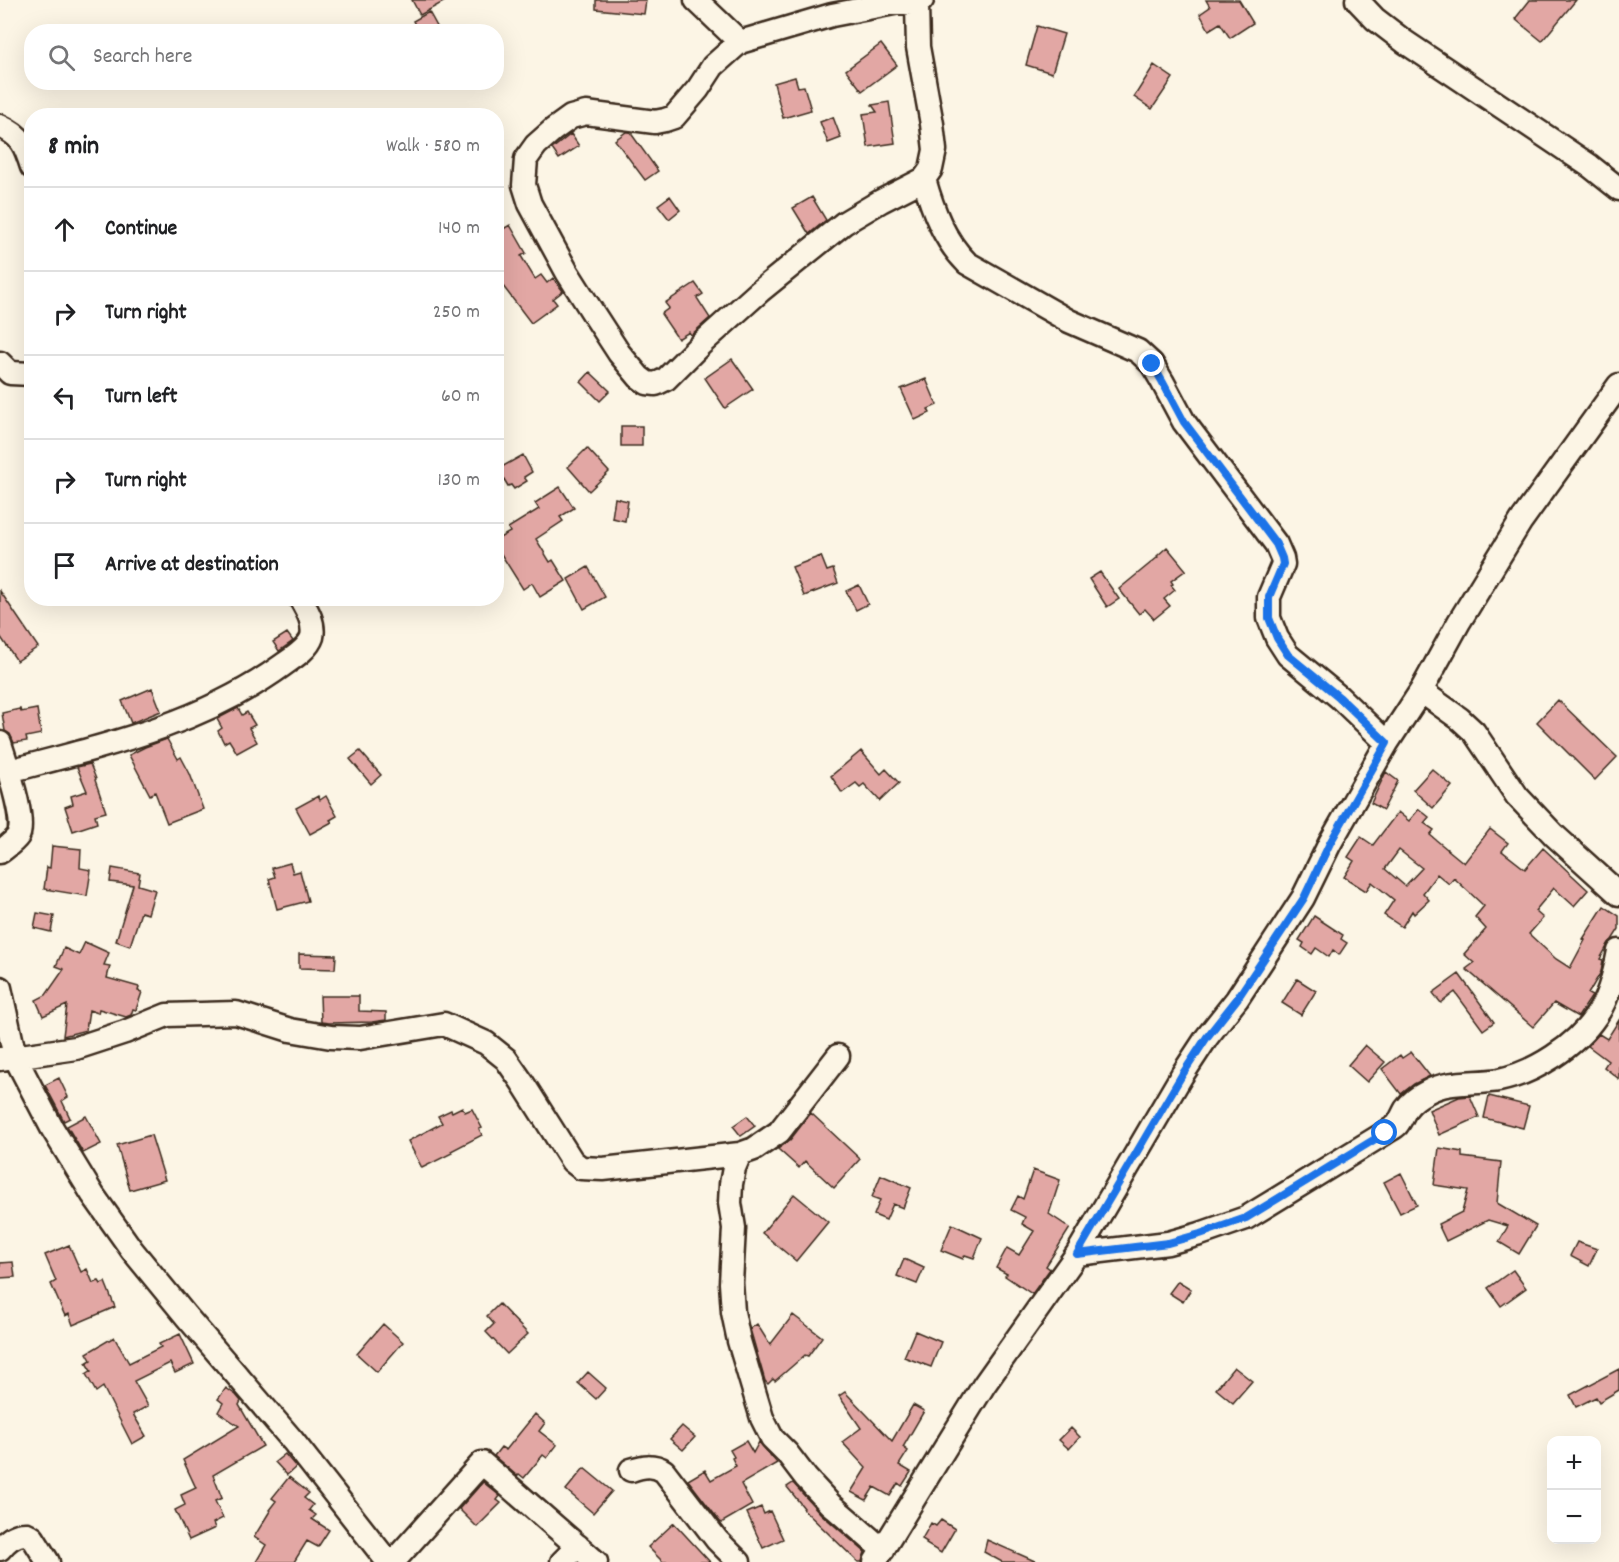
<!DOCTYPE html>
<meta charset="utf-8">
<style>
body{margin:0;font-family:Dekko,sans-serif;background:#f2f2f2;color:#202124}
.controls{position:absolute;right:18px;bottom:18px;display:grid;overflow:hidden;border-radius:12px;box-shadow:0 6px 24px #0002}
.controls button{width:54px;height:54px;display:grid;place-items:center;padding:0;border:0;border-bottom:2px solid #e0e0e0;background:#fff;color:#202124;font:30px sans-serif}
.stop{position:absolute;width:18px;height:18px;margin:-14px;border:4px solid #1a73e8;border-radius:50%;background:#fff}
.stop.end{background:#1a73e8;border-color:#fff;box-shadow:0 2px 6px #0008}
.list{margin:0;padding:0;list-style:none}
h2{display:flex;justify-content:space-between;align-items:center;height:78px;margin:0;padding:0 24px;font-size:26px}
h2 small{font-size:20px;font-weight:400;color:#757577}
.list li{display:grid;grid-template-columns:39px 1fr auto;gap:18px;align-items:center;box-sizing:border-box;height:84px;padding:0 24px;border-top:2px solid #e0e0e0}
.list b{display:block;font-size:22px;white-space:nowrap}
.list em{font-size:20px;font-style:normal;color:#757577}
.icon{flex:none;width:33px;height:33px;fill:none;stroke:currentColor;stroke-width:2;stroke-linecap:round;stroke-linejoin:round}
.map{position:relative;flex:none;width:1619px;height:1562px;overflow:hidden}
.search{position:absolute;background:#fff;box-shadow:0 6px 24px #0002;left:24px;top:24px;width:480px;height:66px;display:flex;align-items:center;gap:15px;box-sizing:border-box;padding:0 21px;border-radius:24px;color:#757577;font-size:22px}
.panel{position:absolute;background:#fff;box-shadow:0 6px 24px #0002;left:24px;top:108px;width:480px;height:498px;border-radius:24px}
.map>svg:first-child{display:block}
</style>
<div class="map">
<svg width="1619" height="1562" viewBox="0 0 1619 1562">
<rect width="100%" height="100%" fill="#fcf5e5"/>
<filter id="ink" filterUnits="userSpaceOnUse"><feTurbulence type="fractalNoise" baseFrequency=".0167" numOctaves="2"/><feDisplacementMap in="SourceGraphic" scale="12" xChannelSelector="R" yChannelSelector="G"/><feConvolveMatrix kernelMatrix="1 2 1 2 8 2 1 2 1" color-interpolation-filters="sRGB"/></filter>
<g filter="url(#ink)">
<path fill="#e2a7a4" stroke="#3b2a1e" stroke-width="1.5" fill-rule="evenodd" d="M412,0H447L420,15Z
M596,0H646L644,14L596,9Z
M1206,0H1239L1253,23L1230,38L1220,23L1209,30L1200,14L1210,7Z
M1530,0H1576L1542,41L1515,19Z
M429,12L440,32H419L413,21Z
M1037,26L1064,34L1052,73L1026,65Z
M881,44L897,65L862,91L846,70Z
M1154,65L1173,78L1152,109L1134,97Z
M795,77L798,87L804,86L811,110L783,118L774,83Z
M889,102L895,143L868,147L863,114L877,112L872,105Z
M833,117L841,138L828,143L820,122Z
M626,132H630L658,171L645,180L615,140Z
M571,134L579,146L559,159L552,149Z
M670,196L680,210L669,219L658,205Z
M812,197L826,220L809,234L793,208Z
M510,225L526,253L521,256L535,279L541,275L547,283L553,278L563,291L553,299L557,304L531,323L496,277V233Z
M695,283L703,294L697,298L710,318L691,335L689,332L678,339L661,314L669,308L665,303Z
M732,359L753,389L725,408L705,378Z
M590,372L610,391L600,401L581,382Z
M926,379L937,405L928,409L930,413L915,420L901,389Z
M621,426H642V446H621Z
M587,448L609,472L589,491L568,467Z
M523,455L532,472L524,477L527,481L514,489L511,485L508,486L498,469Z
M560,487L574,508L560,517L563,521L536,539L550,562L553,560L566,581L540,597L532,583L523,589L496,546V540L510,532L508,528L539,509L535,503Z
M615,498L628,501L625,521L612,518Z
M1167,547L1186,570L1171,581L1173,584L1171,585L1175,590L1164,599L1170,606L1154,619L1145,609L1139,614L1119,589L1158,557L1157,556Z
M821,556L827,571L833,569L838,583L804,596L792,567Z
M588,567L605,597L584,609L568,579Z
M1100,572L1119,599L1107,607L1089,579Z
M859,585L868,604L856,610L846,591Z
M0,591L38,647L17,661L0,636Z
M287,633L293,641L279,651L273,642Z
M152,688L161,711L131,723L122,701Z
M1558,700L1617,757L1595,780L1537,722Z
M238,708L242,715L247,712L255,725L249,728L257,742L237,753L229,740L224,743L218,731L222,728L217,719Z
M20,709L21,712L37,709L41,734L26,737L27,741L14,743L10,734L5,731L2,713Z
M167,739L178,759L181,757L190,774L203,809L167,823L155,792L150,795L129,755L145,747Z
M360,751L381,775L371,784L350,759Z
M861,751L881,774L886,769L899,783L880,801L864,784L860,787L856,783L842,793L831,776Z
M90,764L96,779L95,780L106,812L95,815L97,823L73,831L65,807L73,804L71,796L87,791L77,767Z
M1432,769L1452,786L1433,808L1413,790Z
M1386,772L1398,781L1383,810L1371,803Z
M318,796L320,800L326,796L337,816L330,820L332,822L310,834L296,808Z
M1419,809L1429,817L1424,823L1434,830L1430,835L1464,863L1490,829L1508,843L1502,851L1525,869L1543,848L1588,890L1574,906L1554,888L1535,911L1543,918L1529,934L1556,959L1570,968L1585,940L1583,939L1604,906L1619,916V929L1612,940L1609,943L1600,959L1603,960L1601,972L1588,994L1592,996L1578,1017L1554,1003L1533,1027L1466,969L1474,963L1464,954L1486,929L1475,917L1484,906L1454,878L1449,884L1437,874L1423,893L1429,900L1414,914L1412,911L1402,927L1384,915L1394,900L1372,882L1366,891L1344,877L1354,861L1348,857L1361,837L1373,845L1398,812L1409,821ZM1399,850L1422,868L1405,886L1385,869Z
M52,846L81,849L80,868L91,870L87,896L44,889L47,867L50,868Z
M290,863L293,873L300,871L308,901L277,909L269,879L275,877L272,868Z
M112,868L140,873L138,885L155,890L148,914L141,912L130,946L116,941L133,885L110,882Z
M37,913L54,916L51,932L34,928Z
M1314,916L1343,935L1341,939L1347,943L1339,955L1333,950L1329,957L1316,948L1312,954L1302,947L1304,943L1299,940Z
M85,942L109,953L104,965L110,966L107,978L139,987L138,991L142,992L136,1010L133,1009L131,1015L126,1017L99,1009L98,1013L89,1010L86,1030L63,1036L67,1005L43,1016L36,1000L46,995L64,969L56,966L64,948L79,955Z
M299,954L336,955L335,969L299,968Z
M1459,974L1494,1022L1483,1030L1455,992L1441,1003L1433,993Z
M1297,979L1316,991L1301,1015L1282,1003Z
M320,996H359V1011L386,1012V1020L372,1022L329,1023L321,1022Z
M1619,1020V1079L1604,1067L1608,1061L1588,1046L1599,1034L1607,1039Z
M1365,1045L1385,1062L1367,1082L1348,1065Z
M1411,1052L1430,1076L1414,1084L1401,1094L1382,1069L1400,1055L1402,1058Z
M59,1078L68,1097L62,1101L70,1118L64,1121L45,1085Z
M1470,1096L1479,1117L1439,1135L1429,1110L1459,1097Z
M1489,1096L1529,1106L1523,1128L1484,1118Z
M462,1107L465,1112L472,1109L482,1128L479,1129L482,1135L451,1151L452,1153L422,1168L408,1141L442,1123L438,1116L451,1110L452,1112Z
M811,1113L860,1159L834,1188L805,1161L799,1168L778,1149L790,1140Z
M86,1116L101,1144L83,1153L67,1126Z
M747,1116L755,1126L741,1136L733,1126Z
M151,1135L165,1180L130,1190L117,1145Z
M1439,1148L1462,1152V1157L1501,1162L1497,1203L1536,1226L1519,1254L1499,1242L1508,1226L1488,1220L1446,1241L1438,1224L1462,1212L1468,1190L1434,1185Z
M1033,1170L1060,1180L1049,1214L1070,1228L1046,1266L1050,1269L1032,1294L1005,1276L1007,1274L996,1268L1007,1248L1019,1255L1034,1231L1022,1224L1025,1217L1011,1210L1018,1196L1023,1199Z
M1401,1173L1417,1205L1400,1213L1384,1182Z
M881,1175L911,1188L903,1208L893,1204L886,1220L874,1215L880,1200L872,1197Z
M794,1194L828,1222L796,1261L762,1233Z
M952,1224L982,1238L974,1258L965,1255L963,1259L941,1250Z
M1577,1242L1597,1249L1589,1266L1570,1256Z
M69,1245L81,1272L87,1269L93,1283L99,1281L101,1284L105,1282L115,1307L73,1325L69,1314L65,1316L51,1284L56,1281L45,1255Z
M904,1259L924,1268L917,1284L897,1276Z
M13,1262L15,1277L0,1278V1263Z
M1513,1270L1526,1288L1501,1306L1488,1288Z
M1178,1281L1191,1289L1183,1302L1169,1293Z
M499,1304L528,1334L507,1354L486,1332L494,1324L487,1316Z
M793,1315L822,1337L808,1356L805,1355L775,1381L773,1379L768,1384L765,1381L750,1329L757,1324L770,1345Z
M383,1324L403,1342L377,1372L357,1354Z
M915,1331L941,1342L931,1367L904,1357Z
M180,1334L194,1364L175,1373L170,1363L134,1381L148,1406L133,1414L146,1436L132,1444L103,1387L96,1392L86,1374L91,1371L86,1363L91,1360L87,1353L114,1337L129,1363L161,1347L159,1344Z
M1234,1367L1252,1381L1233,1403L1216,1389Z
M1619,1369V1390L1599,1402L1596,1397L1576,1407L1570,1395Z
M588,1372L606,1388L596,1399L578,1383Z
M226,1388L236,1395L241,1401L239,1405L263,1446L213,1475L222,1498L215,1501L223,1518L213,1523L215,1528L189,1540L175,1510L185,1505L181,1495L196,1488L183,1460L239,1426L218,1412L223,1403L218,1399Z
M845,1392L892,1441L913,1405L924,1411L903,1447L908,1451L899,1465L911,1472L902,1486L898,1483L890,1496L874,1487L866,1500L851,1492L866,1468L842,1442L861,1428L839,1396Z
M535,1414L545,1423L539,1431L557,1445L547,1458L543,1455L524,1478L519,1474L517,1476L494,1456L501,1447L506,1450Z
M682,1426L695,1437L683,1450L670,1439Z
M1071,1428L1080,1437L1069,1449L1059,1440Z
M746,1441L753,1453L759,1442L777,1463L741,1484L752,1505L721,1523L688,1480L705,1470L711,1480L736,1466L732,1458L734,1457L730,1450Z
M285,1454L296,1467L287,1475L275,1462Z
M584,1468L612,1491L593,1513L566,1490Z
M289,1477L309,1493L304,1498L313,1505L309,1510L316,1515L312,1519L329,1530L318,1547L307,1541L294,1562H256L266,1545L254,1537L270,1511L269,1510L276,1501L272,1498Z
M483,1482L500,1496L497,1500L501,1503L477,1527L459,1509Z
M793,1483L821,1514L865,1552L862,1562H858L803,1509L804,1508L787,1487Z
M761,1507L764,1514L770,1511L783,1539L763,1548L747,1513Z
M941,1520L955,1529L941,1553L926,1544L927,1542L922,1539L931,1523L936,1526Z
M674,1523L710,1562H663L648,1547Z
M987,1540L1037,1562H1002L984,1552Z"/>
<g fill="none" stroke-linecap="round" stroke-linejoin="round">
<defs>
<path id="minor" d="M696,0L740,42
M1357,0L1375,19L1405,42L1590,166L1619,189
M917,5L899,2L832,15L740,42L713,66L698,89L674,117L665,120L655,122L586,113L571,117L553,130L536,145L526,159L524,185L530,204L567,272L593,313L619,353L639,377L647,383L656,384L666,379L701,344L760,291L844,223L881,201L924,179L931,169L935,150L932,124L918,47L917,5L922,0
M0,126C22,136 25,145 32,167
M924,179C933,211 944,240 967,263L1069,321L1138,351L1152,364L1162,381L1184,422L1276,544L1282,558L1283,564L1269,597V618L1277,638L1288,655L1339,697L1387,743
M0,363L10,373L32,374
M1421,691L1460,719L1474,732L1517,796L1554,835L1619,894
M0,743C5,760 27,822 18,836C14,842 5,848 0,852
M9,771C104,746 202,724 283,665C293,658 308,649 312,637C315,623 307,610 300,598
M0,988L15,1057L52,1128L93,1195L132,1250L186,1316L293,1441L388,1562
M838,1056L779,1132L754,1149L740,1154L734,1168L731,1184L730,1203L734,1228L731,1283L733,1312L739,1341L762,1418L772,1438L787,1453L806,1478L830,1504L883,1550
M0,1059L76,1048L125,1032L167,1015L236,1013L290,1030L331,1037L360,1038L444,1024L486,1043L506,1059L522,1082L572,1161L581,1168L603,1169L740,1154
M1077,1254L1168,1243L1200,1234L1246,1218L1385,1133C1389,1130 1394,1128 1397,1125C1401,1120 1403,1114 1406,1109C1411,1102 1419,1096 1427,1092C1448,1080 1476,1084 1499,1080C1534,1073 1576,1046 1596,1016C1609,998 1615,972 1619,951
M631,1470C643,1466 653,1464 664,1471L717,1540L739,1562
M0,1549C7,1540 15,1533 27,1534L33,1538L48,1562
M393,1562L482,1463L596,1562
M562,1562L578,1546
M875,1562L984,1385L1077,1254L1182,1075L1207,1037L1237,999L1303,898L1330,843L1387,743L1421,691L1459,622L1521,521L1619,385"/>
</defs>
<use href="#minor" stroke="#3b2a1e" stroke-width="27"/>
<use href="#minor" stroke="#fcf5e5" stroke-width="22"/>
</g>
</g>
<g fill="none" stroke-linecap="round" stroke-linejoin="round" filter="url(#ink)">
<path stroke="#1a73e8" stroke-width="8" d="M1152,364L1162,381L1184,422L1276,544L1282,558L1283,564L1269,597V618L1277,638L1288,655L1339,697L1387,743L1330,843L1304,898L1237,999L1207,1037L1182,1075L1077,1254L1168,1243L1200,1234L1246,1218L1385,1133"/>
</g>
</svg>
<div class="controls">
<button>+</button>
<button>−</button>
</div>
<div class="stop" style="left:1385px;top:1133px"></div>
<div class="stop end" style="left:1152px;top:364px"></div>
<div class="search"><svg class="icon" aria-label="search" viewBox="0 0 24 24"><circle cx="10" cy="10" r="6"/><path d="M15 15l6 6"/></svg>Search here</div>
<section class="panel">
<h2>8 min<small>Walk · 580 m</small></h2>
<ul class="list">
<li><svg class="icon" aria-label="ahead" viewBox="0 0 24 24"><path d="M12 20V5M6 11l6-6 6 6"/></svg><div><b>Continue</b></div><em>140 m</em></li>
<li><svg class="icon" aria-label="right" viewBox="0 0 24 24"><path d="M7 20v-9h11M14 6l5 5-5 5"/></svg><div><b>Turn right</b></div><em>250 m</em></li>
<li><svg class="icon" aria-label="left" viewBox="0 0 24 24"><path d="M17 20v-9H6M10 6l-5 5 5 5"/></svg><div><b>Turn left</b></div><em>60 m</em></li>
<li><svg class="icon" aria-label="right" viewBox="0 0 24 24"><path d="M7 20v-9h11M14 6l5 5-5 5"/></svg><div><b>Turn right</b></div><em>130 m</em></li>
<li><svg class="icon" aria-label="arrive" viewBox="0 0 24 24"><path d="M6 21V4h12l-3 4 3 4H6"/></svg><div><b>Arrive at destination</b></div></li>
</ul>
</section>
</div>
